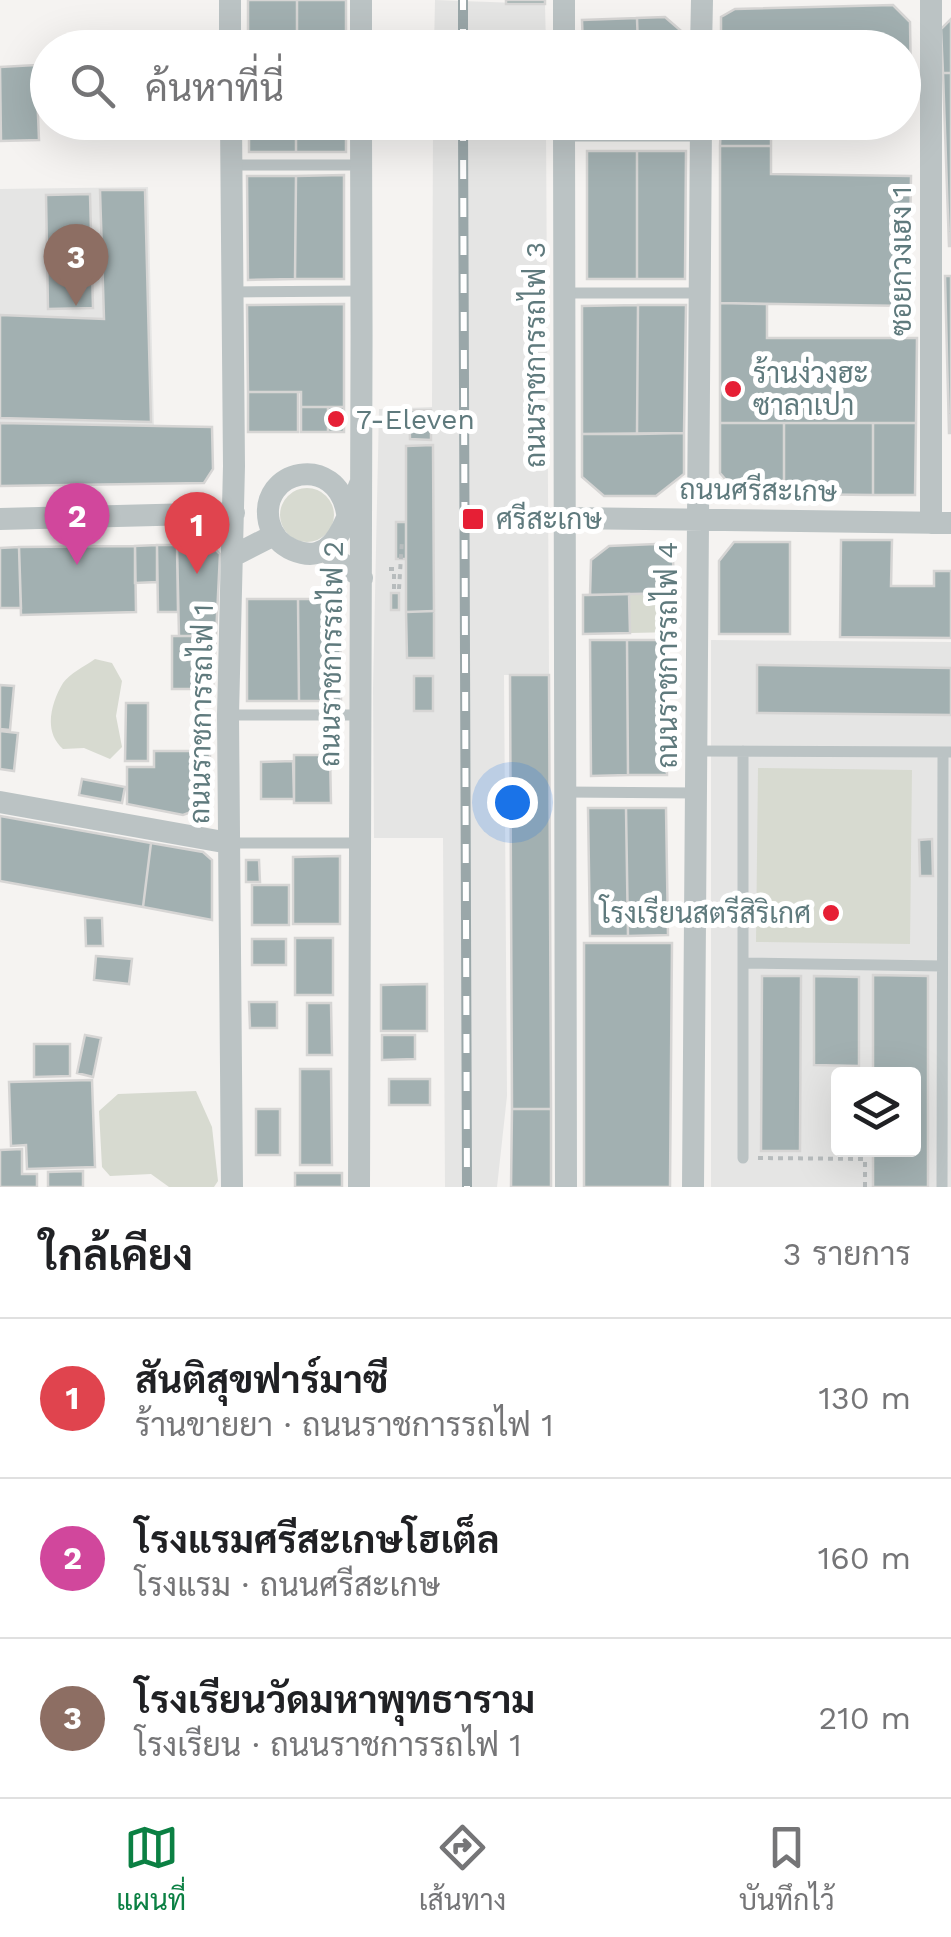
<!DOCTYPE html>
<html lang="th">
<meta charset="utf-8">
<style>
body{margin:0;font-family:"Work Sans",Sarabun,sans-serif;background:#f6f6f6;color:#202124}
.controls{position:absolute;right:30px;bottom:30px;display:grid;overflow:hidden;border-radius:10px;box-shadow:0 10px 40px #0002}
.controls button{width:90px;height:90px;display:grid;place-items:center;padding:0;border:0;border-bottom:2px solid #e0e0e0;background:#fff;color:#202124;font:50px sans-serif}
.you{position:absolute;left:512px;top:802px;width:35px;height:35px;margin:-25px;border:8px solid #fff;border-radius:50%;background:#1a73e8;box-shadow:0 0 0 15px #1a73e833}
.badge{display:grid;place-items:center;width:65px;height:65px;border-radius:50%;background:#0b8043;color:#fff;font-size:32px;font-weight:700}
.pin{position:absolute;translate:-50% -82px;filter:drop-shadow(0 2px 5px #0008)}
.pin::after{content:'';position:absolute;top:52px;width:35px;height:30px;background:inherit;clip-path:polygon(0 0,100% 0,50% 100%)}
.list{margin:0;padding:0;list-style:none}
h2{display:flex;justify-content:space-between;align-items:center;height:130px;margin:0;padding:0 40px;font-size:42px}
h2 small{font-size:32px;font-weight:400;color:#757577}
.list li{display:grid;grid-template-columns:65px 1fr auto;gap:30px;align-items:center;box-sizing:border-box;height:160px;padding:0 40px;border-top:2px solid #e0e0e0}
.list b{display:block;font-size:38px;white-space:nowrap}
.list p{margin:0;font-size:32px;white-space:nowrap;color:#757577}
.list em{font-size:32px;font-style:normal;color:#757577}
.icon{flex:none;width:55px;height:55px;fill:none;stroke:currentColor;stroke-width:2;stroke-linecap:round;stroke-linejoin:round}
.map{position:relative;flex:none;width:951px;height:1187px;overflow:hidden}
.search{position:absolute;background:#fff;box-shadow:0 10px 40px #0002;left:30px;right:30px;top:30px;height:110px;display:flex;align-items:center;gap:25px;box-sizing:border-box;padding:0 35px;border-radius:55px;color:#757577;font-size:38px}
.sheet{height:610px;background:#fff}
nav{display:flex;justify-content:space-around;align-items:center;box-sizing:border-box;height:140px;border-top:2px solid #e0e0e0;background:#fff;font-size:28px;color:#757577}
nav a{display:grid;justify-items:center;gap:5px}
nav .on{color:#0b8043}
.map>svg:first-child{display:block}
</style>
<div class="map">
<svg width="951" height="1187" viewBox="0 0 951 1187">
<rect width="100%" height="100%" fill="#f5f3f1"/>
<path fill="#e5e5e4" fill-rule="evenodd" d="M435,0L545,4L546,47L434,48Z
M433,123H546L549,675H504L507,1096L497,1187H445L443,838H374L373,689L379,409L432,407Z
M148,187L154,428L0,423V189Z
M711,640L951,642V1187H711ZM838,1074H914V1150H838Z"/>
<path fill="#d7dad0" d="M280 515a27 27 0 1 1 54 0a27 27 0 1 1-54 0Z
M675,593L676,632L630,633L629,594Z
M95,659L112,663L122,681L116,716L122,747L110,759L84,748L63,749C43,732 51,703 63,683C69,674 85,666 95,659Z
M758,768L912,770L910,944L756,942Z
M196,1091L212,1127L218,1181L214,1187H169L151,1174L110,1176L102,1167L99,1111L118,1094Z"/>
<path fill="#a2b0b1" stroke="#d6d5d4" stroke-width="2.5" d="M248,0H297V48H248Z
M297,0H346V48H297Z
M506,0H545V4H506Z
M893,5L910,22L911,82H904V48H721V17L735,9Z
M665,17L687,36V48H638L637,18Z
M637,18L638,48H583L582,20Z
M951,19V73H943L941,29Z
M36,65L39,140L1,141L0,67Z
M943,73H951V246H949Z
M249,122H296V152H249Z
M296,122H346V152H296Z
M721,122H771V146H720Z
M720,146H771V174L911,176L909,306L720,303Z
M587,151H637V279H587Z
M637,151H686L685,279H637Z
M344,175V279H295L296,176Z
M247,176H296L295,279L248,280Z
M100,190H145L151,422L0,418V315L104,319Z
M90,194L93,308L48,309L46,195Z
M945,276H951V433H949Z
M720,303L767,304V338H917L916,423H720Z
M344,304V407H301V392H248L247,305Z
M638,305L637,434H582V306Z
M638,305H686L684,433L637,434Z
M248,392H298V432H248Z
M301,407H328V432H301Z
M328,407H344V432H328Z
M409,410H431V440L410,439Z
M391,411H406V426H391Z
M0,423L212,427L213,469L204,483L0,486Z
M720,423H784V494H738L720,473Z
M784,423H873V495L784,494Z
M873,423H916L915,495H873Z
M684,433V474L656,496H604L582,477V434Z
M433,445L434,611L406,612V446Z
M396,522H406V559H396Z
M841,540H892L891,586H934V571H951V638L840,637Z
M734,542H790V634H719V561Z
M210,544L220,554L216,636H179L177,545Z
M656,544L673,561L675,593L590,595L591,560L609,546Z
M157,545V582L135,583V546Z
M157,545H177L178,612H158Z
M135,546L136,612L21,615L19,547Z
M19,547L21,608H0V548Z
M391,593H399V610H391Z
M629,594L630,633L583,634V595Z
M247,599H298L299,701H247Z
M298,599H340L341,701H299Z
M434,611V658H407L406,612Z
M172,636H216L213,689H172Z
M590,640H627L628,775L591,776Z
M627,640H666L667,775H628Z
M757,665L951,668V715L757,713Z
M510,675H549L551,1109H512Z
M414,676H433V711H414Z
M0,685L14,686L10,730L0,729Z
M126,703H148V761H125Z
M0,731L18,733L14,771L0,769Z
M154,751H210V805L183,815L127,804V767H154Z
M294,755H330L331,803H294Z
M293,761L294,799H261V762Z
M82,779L125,787L122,803L79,795Z
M588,808H626L628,936H590Z
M626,808H666L668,935L628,936Z
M0,816L151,843L143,907L0,881Z
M932,839L933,876H920L919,840Z
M151,843L203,852L212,860V920L143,907Z
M340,856V924H293V857Z
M246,860H259L260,882H246Z
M252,885H289V925H252Z
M85,918H102L103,946H86Z
M295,938H333V995H295Z
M252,939H286V965H252Z
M584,943H672L670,1187H584Z
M96,956L132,959L129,984L94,980Z
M873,975L928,976V1187H873V1150H914V1074H873Z
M762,976H801L800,1151H761Z
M814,976L859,977V1066L814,1065Z
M427,984V1031H381V985Z
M249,1002H277V1028H250Z
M307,1003H331L332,1055H307Z
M85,1035L101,1038L93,1077L77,1073Z
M382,1035H415V1059L382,1060Z
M34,1044H70V1076L34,1077Z
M300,1069H331L332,1165H300Z
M389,1079H430V1105H389Z
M92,1080L95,1167L27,1169L26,1145L11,1146L9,1082Z
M256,1109H280V1155H256Z
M512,1109H551V1187H511Z
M22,1149V1174H37V1187H0V1150Z
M83,1171V1187H48V1172Z
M295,1173H342V1187H295Z"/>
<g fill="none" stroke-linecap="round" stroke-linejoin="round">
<path stroke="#b7bcbd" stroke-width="4" stroke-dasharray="5 5" stroke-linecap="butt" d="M389,569H394V589H399L402,540
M758,1158L865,1159V1187"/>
<path stroke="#bbc3c4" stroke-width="11" d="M564,136H701
M232,165H361
M233,292L362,291
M564,293H700
M228,715H359
M696,751L951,752
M565,792L696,793
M229,843H359
M743,963L942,966
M743,1158V751
M942,1187L943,752"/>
<path stroke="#bbc3c4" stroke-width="22" d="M230,0V48
M361,0V48
M564,0V48
M931,0V523
M701,48L702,0
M231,122L234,466L228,715L232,1187
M564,122L566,1187
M347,513C337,452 258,469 269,522C272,535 281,545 293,550C338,569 348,512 360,484
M565,518L951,523
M0,519L234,513
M324,550L362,578
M233,556L274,535
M0,802L229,843
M359,1187C359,832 363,477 361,122
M693,1187L701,122"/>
<defs>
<path id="rail" d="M463,48V0
M463,122L467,1187"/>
</defs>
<use href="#rail" stroke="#9aa7a9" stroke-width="10"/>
<use href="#rail" stroke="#fff" stroke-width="6" stroke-dasharray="19" stroke-linecap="butt"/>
</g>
<g fill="#e61f35" stroke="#fff" stroke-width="4">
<circle cx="733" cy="389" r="10"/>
<circle cx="336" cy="419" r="10"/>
<rect x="461" y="507" width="24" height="24" rx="5"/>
<circle cx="831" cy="913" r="10"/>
</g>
<g text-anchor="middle" stroke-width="10" stroke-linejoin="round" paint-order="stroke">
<g font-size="28" fill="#5f7a7d" stroke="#fff">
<text transform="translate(901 261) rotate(-90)" y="10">ซอยกวงเฮง 1</text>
<text transform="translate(535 355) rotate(-90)" y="10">ถนนราชการรถไฟ 3</text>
<text transform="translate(758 490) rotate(1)" y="10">ถนนศรีสะเกษ</text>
<text transform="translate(331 654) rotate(-89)" y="10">ถนนราชการรถไฟ 2</text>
<text transform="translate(667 655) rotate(-90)" y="10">ถนนราชการรถไฟ 4</text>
<text transform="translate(201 714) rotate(-89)" y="10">ถนนราชการรถไฟ 1</text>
</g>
<g font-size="28" fill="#5f7a7d" stroke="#fff" text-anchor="start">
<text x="753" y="383">ร้านง่วงฮะ<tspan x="753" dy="32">ซาลาเปา</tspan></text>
<text x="356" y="429">7-Eleven</text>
<text x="496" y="529">ศรีสะเกษ</text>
<text x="811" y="923" text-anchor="end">โรงเรียนสตรีสิริเกศ</text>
</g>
</g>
</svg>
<div class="controls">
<button><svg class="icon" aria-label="layers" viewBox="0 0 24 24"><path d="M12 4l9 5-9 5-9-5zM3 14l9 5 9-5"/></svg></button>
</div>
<div class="you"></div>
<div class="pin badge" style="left:197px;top:574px;background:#e0444e">1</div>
<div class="pin badge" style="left:77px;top:565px;background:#d1479c">2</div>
<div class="pin badge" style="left:76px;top:306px;background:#8d6e63">3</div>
<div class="search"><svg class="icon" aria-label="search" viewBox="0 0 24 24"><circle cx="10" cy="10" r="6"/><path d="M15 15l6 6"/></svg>ค้นหาที่นี่</div>
</div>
<section class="sheet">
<h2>ใกล้เคียง<small>3 รายการ</small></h2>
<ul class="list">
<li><span class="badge" style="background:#e0444e">1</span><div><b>สันติสุขฟาร์มาซี</b><p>ร้านขายยา · ถนนราชการรถไฟ 1</p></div><em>130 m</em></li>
<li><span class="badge" style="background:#d1479c">2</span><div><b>โรงแรมศรีสะเกษโฮเต็ล</b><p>โรงแรม · ถนนศรีสะเกษ</p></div><em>160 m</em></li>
<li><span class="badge" style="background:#8d6e63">3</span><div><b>โรงเรียนวัดมหาพุทธาราม</b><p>โรงเรียน · ถนนราชการรถไฟ 1</p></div><em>210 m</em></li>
</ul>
</section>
<nav>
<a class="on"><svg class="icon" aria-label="map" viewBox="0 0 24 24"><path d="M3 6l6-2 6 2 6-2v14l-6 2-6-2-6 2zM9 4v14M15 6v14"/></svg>แผนที่</a>
<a><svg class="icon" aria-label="directions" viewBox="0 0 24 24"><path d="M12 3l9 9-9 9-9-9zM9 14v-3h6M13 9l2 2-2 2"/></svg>เส้นทาง</a>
<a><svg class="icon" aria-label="saved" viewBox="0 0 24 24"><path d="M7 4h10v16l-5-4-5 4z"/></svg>บันทึกไว้</a>
</nav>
